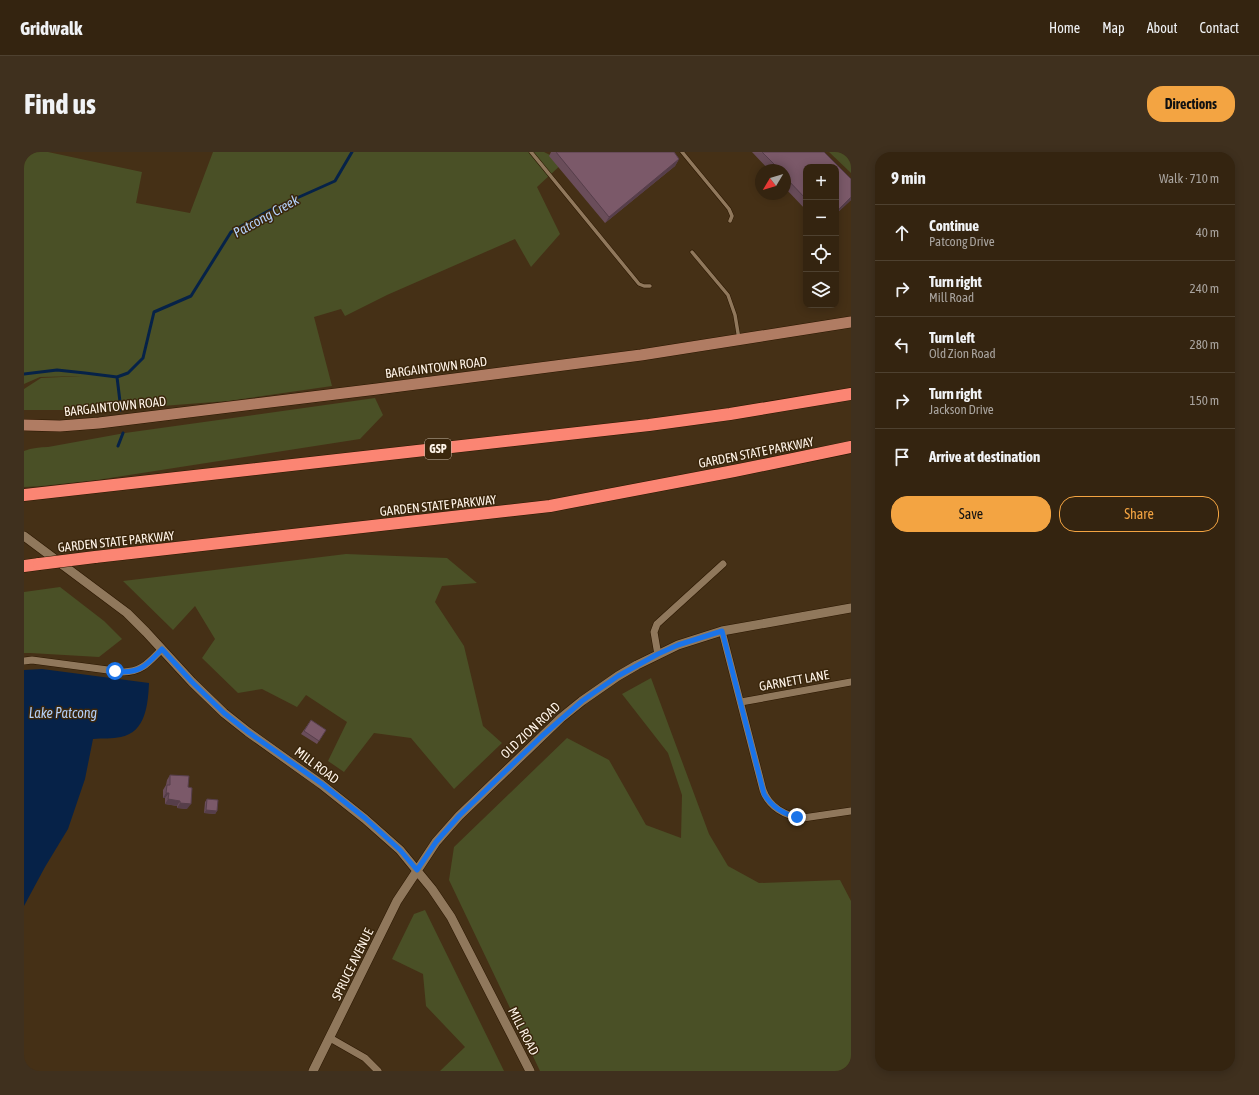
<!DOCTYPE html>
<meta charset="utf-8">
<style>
body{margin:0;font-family:"Asap Condensed",sans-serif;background:#3f301e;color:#f1f3f6}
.controls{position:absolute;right:12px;top:12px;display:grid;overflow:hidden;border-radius:8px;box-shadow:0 2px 10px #0003}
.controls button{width:36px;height:36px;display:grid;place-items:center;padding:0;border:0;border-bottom:1px solid #4e4130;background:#342410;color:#f1f3f6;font:20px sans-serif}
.compass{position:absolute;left:731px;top:12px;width:36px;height:36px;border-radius:50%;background:#342410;box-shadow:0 2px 10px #0003;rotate:232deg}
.stop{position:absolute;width:12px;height:12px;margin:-9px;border:3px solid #1a73e8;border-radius:50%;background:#fff}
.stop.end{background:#1a73e8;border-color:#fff;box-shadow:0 1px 4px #0008}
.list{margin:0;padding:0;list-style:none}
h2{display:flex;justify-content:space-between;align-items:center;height:52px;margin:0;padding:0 16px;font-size:17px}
h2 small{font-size:13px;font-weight:400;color:#a9a49f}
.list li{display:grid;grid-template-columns:26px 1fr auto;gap:12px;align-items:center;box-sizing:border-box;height:56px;padding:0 16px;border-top:1px solid #4e4130}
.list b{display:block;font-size:15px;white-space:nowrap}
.list p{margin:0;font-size:13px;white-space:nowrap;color:#a9a49f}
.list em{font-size:13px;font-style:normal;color:#a9a49f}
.actions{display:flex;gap:8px;padding:12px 16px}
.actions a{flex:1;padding:9px 0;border:1px solid #f3a442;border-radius:16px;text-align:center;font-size:14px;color:#f3a442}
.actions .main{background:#f3a442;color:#111}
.icon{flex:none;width:22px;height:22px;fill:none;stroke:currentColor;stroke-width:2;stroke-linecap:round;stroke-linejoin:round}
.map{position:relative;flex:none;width:827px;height:919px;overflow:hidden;border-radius:16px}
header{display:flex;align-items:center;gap:24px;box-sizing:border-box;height:56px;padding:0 20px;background:#342410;border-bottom:1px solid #4e4130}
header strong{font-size:19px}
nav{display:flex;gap:22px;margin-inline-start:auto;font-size:14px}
.intro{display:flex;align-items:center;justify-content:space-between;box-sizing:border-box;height:96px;padding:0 24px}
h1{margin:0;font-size:28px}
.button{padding:10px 18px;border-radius:16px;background:#f3a442;color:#111;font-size:14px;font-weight:700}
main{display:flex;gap:24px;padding:0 24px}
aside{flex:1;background:#342410;border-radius:16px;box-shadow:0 2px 10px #0003}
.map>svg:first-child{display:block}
</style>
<header>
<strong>Gridwalk</strong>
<nav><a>Home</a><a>Map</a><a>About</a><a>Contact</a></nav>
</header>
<div class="intro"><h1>Find us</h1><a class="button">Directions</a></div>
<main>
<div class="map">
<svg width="827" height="919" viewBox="0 0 827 919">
<rect width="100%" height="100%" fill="#453016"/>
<path fill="#4a5026" d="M0,0H24L118,20L112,51L166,61L189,0H520L540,10L513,35L536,82L507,115L491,87L363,143L321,164L317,157L290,165L308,234L204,249L85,258H0V237L17,226L58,224L16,225L0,232Z
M805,0H827V21Z
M351,246L359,263L336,287L73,328L18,334L0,335V299C8,296 16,295 24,295L101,281Z
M322,402L423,406L453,431L418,434L411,450L440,494L459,574L478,591L430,637L387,586L350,581L320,620L304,609L323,570L282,543L273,555L238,537L214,541L178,506L191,487L171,454L149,478L99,429Z
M36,435L80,469L98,487L75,505L6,501H0V440Z
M627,526L685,682L704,714L735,731L816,728L827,749V919H516L425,728L430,695L543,586L585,608L622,673L657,686L658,643L644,601L598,542Z
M401,758L480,919H416L441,895L402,854L399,822L368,807L390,762Z"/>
<path fill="#062248" d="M18,517L125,531C124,552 122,580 97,585C88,587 78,586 69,587L61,627L44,677L21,715L0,754V518Z"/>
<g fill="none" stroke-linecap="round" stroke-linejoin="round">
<path stroke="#062248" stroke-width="3" d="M0,222L33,218L61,221L93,225L104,221L119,206L130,160L167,144L207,80L246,58L311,29L328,0
M93,225L97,258
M94,294L99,281"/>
<defs>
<path id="service" d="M507,0L615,132L620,134H626
M658,0L705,57L708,64L706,69
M668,100L704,143L711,163L715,187"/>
<path id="minor" d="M698,479L739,638C745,655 761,664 779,666L827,659
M634,503L630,480L633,472L699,412
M0,509L8,508L99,520C118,520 125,510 138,497
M717,550L827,530
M306,886L341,906L354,919"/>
<path id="tertiary" d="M0,384L103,461L122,480L168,530L200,561L224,580L297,632L341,667L376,698L408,737L427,765L506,919
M289,919L373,749L412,690L435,664L537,566L558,549L594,524L613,513L654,493L698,479L827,456"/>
<path id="secondary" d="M0,273L36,274L75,271L353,237L617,203L827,170"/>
<path id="motorway" d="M0,343L625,273L706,262L827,242
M71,405L526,354L710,319L827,295
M0,414L15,412"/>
</defs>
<use href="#service" stroke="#2b1700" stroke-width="4.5"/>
<use href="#minor" stroke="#2b1700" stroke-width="8"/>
<use href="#tertiary" stroke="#2b1700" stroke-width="10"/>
<use href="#secondary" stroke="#2b1700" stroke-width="12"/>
<use href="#motorway" stroke="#2b1700" stroke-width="13"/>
<use href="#service" stroke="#90785c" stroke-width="3.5"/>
<use href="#minor" stroke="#90785c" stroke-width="7"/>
<use href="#tertiary" stroke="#90785c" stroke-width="9"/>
<use href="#secondary" stroke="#b07c63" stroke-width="11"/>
<use href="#motorway" stroke="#fb8573" stroke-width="12"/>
<defs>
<path id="motorway-bridge" d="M15,412L71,405"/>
</defs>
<use href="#motorway-bridge" stroke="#2b1700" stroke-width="13" stroke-linecap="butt"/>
<use href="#motorway-bridge" stroke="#fb8573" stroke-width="12"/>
</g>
<path fill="#6a4d5a" d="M527,0H650L655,7L651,14L581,71L525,4Z
M728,0H800L827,27V48L812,62V15H782V58L761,36V18H745Z
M287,568L302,578L293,592L277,582Z
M146,623L163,657L153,656V654L141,652V646H139V638L142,633L143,628Z
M183,647L193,659L191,662L180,661L181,650Z"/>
<path fill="#563e4a" d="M655,7L651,14L581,71L585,65Z
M827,45V48L812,62V60Z
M142,641H145L141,646H139Z
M144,647L156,649L153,654L141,652Z
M156,651L167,652L163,657L153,656Z
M182,658L193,659L191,662L180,661Z"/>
<path fill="#7b5969" stroke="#563e4a" d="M532,0H650L655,7L585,65Z
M738,0H800L827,27V45L812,60V15H782V47L763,27L762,28L761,27V18H753L750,16L752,14Z
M287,568L302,578L295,589L280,579Z
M146,623L165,624L164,635L168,636L167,652L156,651V649L144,647L145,641H142L143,633H146Z
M183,647L194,648L193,659L182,658Z"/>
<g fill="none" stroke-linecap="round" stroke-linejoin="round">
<path stroke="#1a73e8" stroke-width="5" d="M91,519C115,523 123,513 138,497L168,530L200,561L224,580L298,632L342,667L376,698L393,718L412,690L435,664L518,584L558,549L594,524L634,502L654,493L698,479L740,642C748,655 759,662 773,665"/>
</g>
<g text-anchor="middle" stroke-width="3" stroke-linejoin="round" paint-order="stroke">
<rect fill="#3a260c" stroke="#c3b6a5" stroke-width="1" x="401" y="287" width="26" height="20" rx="3"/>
<g font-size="12" font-weight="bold" fill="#fef3e7">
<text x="414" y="301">GSP</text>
</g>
<g font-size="13" fill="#fef3e7" stroke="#3a260c">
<text transform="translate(412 215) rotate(-7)" y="5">BARGAINTOWN ROAD</text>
<text transform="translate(91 254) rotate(-6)" y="5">BARGAINTOWN ROAD</text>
<text transform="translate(732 300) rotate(-11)" y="5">GARDEN STATE PARKWAY</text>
<text transform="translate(414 353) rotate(-6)" y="5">GARDEN STATE PARKWAY</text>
<text transform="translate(92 389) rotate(-6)" y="5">GARDEN STATE PARKWAY</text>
<text transform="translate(770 528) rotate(-10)" y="5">GARNETT LANE</text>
<text transform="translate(506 578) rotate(-43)" y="5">OLD ZION ROAD</text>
<text transform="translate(293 613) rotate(37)" y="5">MILL ROAD</text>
<text transform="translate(328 812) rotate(-64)" y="5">SPRUCE AVENUE</text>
<text transform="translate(500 879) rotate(63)" y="5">MILL ROAD</text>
</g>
<g font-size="14" font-style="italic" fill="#b3d0f9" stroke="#3a260c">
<text transform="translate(242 64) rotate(-29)" y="5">Patcong Creek</text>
<text x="39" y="566">Lake Patcong</text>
</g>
</g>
</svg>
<div class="controls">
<button>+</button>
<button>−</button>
<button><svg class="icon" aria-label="locate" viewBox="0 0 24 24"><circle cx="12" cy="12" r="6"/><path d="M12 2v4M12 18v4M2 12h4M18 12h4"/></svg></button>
<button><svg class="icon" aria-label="layers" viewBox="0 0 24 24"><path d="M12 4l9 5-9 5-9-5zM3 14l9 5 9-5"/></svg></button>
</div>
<svg class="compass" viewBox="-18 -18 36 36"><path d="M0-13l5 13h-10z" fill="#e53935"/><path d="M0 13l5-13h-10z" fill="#a9a49f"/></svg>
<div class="stop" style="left:91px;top:519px"></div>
<div class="stop end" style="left:773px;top:665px"></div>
</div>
<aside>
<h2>9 min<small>Walk · 710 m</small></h2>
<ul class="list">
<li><svg class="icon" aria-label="ahead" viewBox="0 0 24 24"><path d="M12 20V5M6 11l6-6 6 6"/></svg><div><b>Continue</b><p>Patcong Drive</p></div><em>40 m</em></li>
<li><svg class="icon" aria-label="right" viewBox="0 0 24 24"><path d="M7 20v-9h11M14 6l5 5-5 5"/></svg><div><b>Turn right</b><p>Mill Road</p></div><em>240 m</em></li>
<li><svg class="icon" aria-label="left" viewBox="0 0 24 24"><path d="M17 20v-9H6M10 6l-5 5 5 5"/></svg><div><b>Turn left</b><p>Old Zion Road</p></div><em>280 m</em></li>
<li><svg class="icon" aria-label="right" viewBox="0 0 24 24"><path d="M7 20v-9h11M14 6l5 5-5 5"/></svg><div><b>Turn right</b><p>Jackson Drive</p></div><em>150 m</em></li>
<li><svg class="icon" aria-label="arrive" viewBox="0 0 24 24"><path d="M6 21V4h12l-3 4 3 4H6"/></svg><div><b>Arrive at destination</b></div></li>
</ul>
<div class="actions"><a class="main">Save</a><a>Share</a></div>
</aside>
</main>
